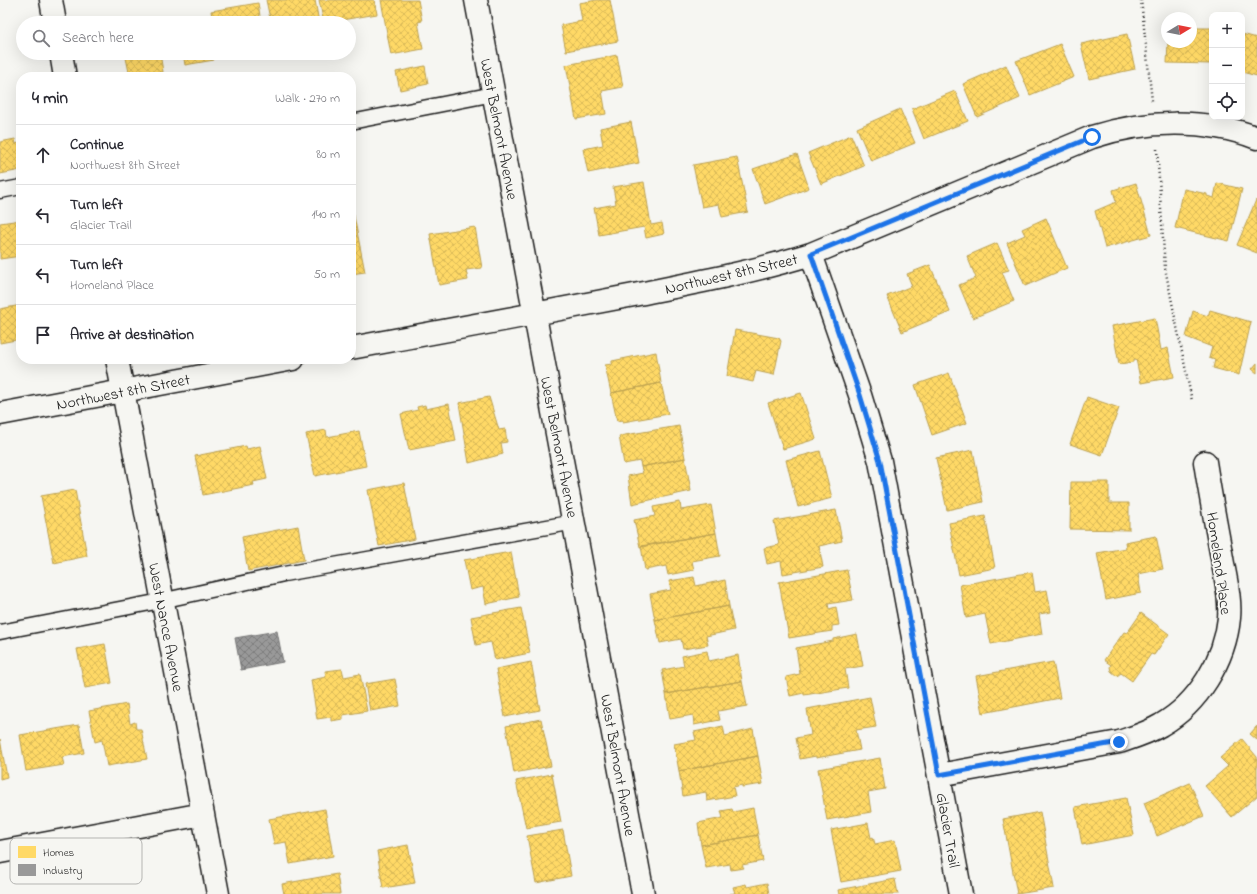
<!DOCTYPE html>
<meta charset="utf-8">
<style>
body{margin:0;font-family:"Indie Flower",sans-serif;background:#f2f2f3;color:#2b2b33}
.controls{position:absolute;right:12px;top:12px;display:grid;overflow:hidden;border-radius:8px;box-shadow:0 4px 16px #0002}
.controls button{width:36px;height:36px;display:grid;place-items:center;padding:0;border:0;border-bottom:1px solid #e1e1e2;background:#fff;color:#2b2b33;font:20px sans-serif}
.compass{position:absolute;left:1161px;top:12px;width:36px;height:36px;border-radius:50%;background:#fff;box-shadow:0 4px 16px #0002;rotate:80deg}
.stop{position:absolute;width:12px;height:12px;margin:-9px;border:3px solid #1a73e8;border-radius:50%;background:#fff}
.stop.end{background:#1a73e8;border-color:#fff;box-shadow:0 1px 4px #0008}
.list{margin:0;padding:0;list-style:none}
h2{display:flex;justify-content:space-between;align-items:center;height:52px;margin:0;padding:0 16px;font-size:17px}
h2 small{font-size:13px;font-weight:400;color:#7c7c81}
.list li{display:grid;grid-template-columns:26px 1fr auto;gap:12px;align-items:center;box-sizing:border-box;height:60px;padding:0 16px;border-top:1px solid #e1e1e2}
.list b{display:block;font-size:15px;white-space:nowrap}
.list p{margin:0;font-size:13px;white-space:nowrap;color:#7c7c81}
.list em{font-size:13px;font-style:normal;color:#7c7c81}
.icon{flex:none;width:22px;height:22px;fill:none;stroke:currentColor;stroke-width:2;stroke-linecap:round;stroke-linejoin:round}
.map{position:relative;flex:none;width:1257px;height:894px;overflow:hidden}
.search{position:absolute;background:#fff;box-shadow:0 4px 16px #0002;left:16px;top:16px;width:340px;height:44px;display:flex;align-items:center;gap:10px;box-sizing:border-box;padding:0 14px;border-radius:22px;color:#7c7c81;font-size:15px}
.panel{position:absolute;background:#fff;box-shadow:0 4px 16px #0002;left:16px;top:72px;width:340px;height:292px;border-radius:16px}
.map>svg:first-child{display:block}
</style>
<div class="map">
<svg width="1257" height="894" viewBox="0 0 1257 894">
<defs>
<pattern id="homes-cross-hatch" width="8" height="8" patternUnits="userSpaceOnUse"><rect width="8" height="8" fill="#ffd966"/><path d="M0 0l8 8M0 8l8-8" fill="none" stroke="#daba58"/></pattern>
<pattern id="industry-cross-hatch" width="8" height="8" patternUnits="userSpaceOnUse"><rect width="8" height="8" fill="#999"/><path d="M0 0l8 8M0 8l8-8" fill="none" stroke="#7c7c7c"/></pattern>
</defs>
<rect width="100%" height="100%" fill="#f6f6f2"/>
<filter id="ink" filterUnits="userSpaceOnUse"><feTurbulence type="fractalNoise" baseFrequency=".025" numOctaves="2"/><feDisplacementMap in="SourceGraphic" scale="8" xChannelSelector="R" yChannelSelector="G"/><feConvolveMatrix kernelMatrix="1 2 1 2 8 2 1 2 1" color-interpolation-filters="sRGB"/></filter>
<g filter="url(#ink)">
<path fill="url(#homes-cross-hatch)" stroke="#bba050" d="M266,0H315L319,23H271Z
M319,0H374L377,14L324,23Z
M381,0H418L422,21L418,22L423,49L391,55Z
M597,0H610L618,41L566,51L561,25L582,21L579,3Z
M258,3L261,23H213L211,11Z
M1191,28H1212V64L1167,63L1168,42H1191Z
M1127,34L1135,69L1089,79L1081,44Z
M1242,34L1257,38V76L1242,72Z
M1060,44L1074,77L1030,95L1016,61Z
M125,53H160L163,72L130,77Z
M183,53H212L214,60L185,65Z
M617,55L623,87L602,91L606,114L576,119L566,65Z
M1006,65L1020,98L977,117L963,84Z
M425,66L428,84L400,90L396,72Z
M955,91L968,121L924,139L912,109Z
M900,109L915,143L871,161L857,128Z
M631,122L639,163L588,173L583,149L603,145L600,128Z
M851,135L864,166L821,184L808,153Z
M15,139L16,144L21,142V170L0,174V142Z
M797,154L809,188L765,204L753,169Z
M737,157L748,212L722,217L719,204L702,207L693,165Z
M644,182L651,225L662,223L664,234L646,238L644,227L599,235L594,208L616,204L613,187Z
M1136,183L1151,235L1105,248L1095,211L1116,202L1113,190Z
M1217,183L1242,189L1229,241L1175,228L1184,189L1207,194V196L1214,198Z
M1256,200L1257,201V253L1237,245Z
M351,211H353L365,272L351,274Z
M1046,218L1067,268L1025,286L1007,243L1025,235L1022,229Z
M21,220V256L0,259V223Z
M475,227L482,268L466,270L468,280L439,285L430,234Z
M997,243L1009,270L1002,272L1014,301L973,318L959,285L976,278L967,256Z
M930,265L950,312L902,332L887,296L912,286L907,274Z
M21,305V339L0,343V309Z
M1210,310L1251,322L1239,375L1213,368L1215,360L1209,358L1212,347L1186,337L1193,311L1208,316Z
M1155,318L1161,350L1168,348L1174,377L1141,383L1136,359H1134V362L1119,364L1112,326Z
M735,330L779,338L781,341L774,375L756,371L753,382L727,376Z
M656,352L661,383L611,393L605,365L612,364V361Z
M1257,363V373L1252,369Z
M949,373L967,423L932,435L915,385Z
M661,383L668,414L623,422V420L617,421L611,393Z
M801,393L816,439L783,449L768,403Z
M489,397L499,430L505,429L507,442L501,443L503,454L469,463L459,403Z
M1087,397L1119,408L1102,455L1070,444Z
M449,404L456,441L409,450L401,414L418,410L417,407L425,405L426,409Z
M679,426L685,458L641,467L640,461L624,464L619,436Z
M326,430L327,437L359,431L366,466L315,476L306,434Z
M246,446L247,449L260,446L267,479L253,482L254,485L203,495L195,456Z
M973,450L983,502L947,510L936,458Z
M820,451L832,498L798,507L786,460Z
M685,458L691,491L632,504L628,476L643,473L641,467Z
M1071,482H1109V503H1129V530L1070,529Z
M404,483L415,539L379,546L368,490Z
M75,490L87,556L54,563L41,496Z
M680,502L681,510L711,505L716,533L640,547L634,520L655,516L653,507Z
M836,510L842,541L819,546L823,567L783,574L781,561L767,564L764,548L779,545L774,521Z
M985,516L995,568L959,575L949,523Z
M298,526L304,560L248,571L242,537Z
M716,533L720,556L692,561L694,570L668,575L666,566L645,570L641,546Z
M1156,536L1163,569L1138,574L1141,593L1106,600L1097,553L1126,548L1125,542Z
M511,552L519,597L486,604L483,587L470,590L464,560Z
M847,570L853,600L828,604L829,609L836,607L839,625L832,626V631L789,638L779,582Z
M1032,572L1035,592L1047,590L1051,612L1039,614L1042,634L991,644L985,614L966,618L960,585Z
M694,577L696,586L725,580L729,606L655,620L650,594L671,590L669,581Z
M729,606L734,630L706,636L708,645L683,649L681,639L660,643L655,620Z
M521,608L530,653L495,660L491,642L476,645L471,617Z
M1141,613L1169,634L1154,655L1151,654L1132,681L1121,673L1117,676L1111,671L1110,667L1111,665L1104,660L1124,632L1127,633Z
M857,634L863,666L845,669L848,688L804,695V693L790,696L786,677L800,674L796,648L833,641V639Z
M105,644L112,683L85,688L77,649Z
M707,651L709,661L738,655L742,681L666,694L662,670L684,666L682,656Z
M531,662L540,710L505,717L496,669Z
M1053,662L1060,698L983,713L976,676Z
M342,669L344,677L360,674L367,711L343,715V719L331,721V717L317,719L311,680L326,677L325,671Z
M395,679L400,706L370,711L365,684Z
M742,681L747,706L718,711L720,720L694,725L693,715L670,719L666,694Z
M870,697L876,727L856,730L860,750L816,758V756L800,759L796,738L811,735L807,709Z
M127,704L130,724L135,722L136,729H141L147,759L107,766L102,740L95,742L89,711Z
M541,719L551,766L514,773L506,726Z
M79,725L84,753L62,757L64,765L26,771L20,735Z
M723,726L725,736L753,729L758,756L679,771L674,744L696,740L694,732Z
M1257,726V740L1250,734Z
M0,739L7,777L0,779Z
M1242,739L1257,757V796L1232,817L1205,786L1228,766L1220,758Z
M758,756L763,784L742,787V785L733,787L735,796L707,801L706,792L683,796L679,771Z
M880,758L885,789L868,792L871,812L827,820L818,769Z
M552,774L561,822L526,828L516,781Z
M1190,783L1204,816L1157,836L1144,803Z
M1126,798L1134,835L1082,845L1075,807Z
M753,808L758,835L701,845L698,823L723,818L721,811L732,809L733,812Z
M325,809L333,856L290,864L286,842L274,844L269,819Z
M1040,812L1054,888L1017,894L1003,819Z
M868,823L871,838L873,837L875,844L895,840L901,871L841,882L831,830Z
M563,830L571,876L536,883L527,836Z
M758,835L763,861L742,865L744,868L731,870L730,864L706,868L701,845Z
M408,845L415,883L383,888L377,851Z
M337,874L340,894H284L282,884Z
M895,879L898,894H839L838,890Z
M767,883L769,894H730L735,893L733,887L746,884L747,887Z"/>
<path fill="url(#industry-cross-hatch)" stroke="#747474" d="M277,631L283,662L241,670L235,638Z"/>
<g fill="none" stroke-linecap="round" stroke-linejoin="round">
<defs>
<path id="service" d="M351,122L494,94
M0,191L21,187
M0,632L161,601L284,574L575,522"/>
<path id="minor" d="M51,0L55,23
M476,0L643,894
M61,53L65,77
M811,254L860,395L880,461L961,894
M351,348C445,331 540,313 634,295C693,283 753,272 811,254L1092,137C1145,120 1205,118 1257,138
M117,359L218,894
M0,414L293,359
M939,775L1119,742C1134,737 1148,733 1161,725C1198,704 1225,660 1229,618C1231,598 1225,577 1222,558C1216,526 1210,494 1205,462
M0,852L203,814"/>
</defs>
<use href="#service" stroke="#1c1c1c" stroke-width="17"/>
<use href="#minor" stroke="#1c1c1c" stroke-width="25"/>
<path stroke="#1c1c1c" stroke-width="2.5" stroke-dasharray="1 3" stroke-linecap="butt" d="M1141,0L1152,101
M1157,149L1165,268L1192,401"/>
<use href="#service" stroke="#f6f6f2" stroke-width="14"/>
<use href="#minor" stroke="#f6f6f2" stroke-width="22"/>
</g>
</g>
<g fill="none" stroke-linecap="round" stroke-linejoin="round" filter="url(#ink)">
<path stroke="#1a73e8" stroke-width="5" d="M1092,137L811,254L860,395L880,461L939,775L1119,742"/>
</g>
<g text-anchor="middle" stroke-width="4" stroke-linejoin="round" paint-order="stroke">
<g font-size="16" fill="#1c1c1c" stroke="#f6f6f2">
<text transform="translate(500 129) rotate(79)" y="6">West Belmont Avenue</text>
<text transform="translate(731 273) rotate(-13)" y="6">Northwest 8th Street</text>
<text transform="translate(123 391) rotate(-11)" y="6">Northwest 8th Street</text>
<text transform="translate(560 447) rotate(79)" y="6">West Belmont Avenue</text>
<text transform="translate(1220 563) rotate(82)" y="6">Homeland Place</text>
<text transform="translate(167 627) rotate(79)" y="6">West Nance Avenue</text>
<text transform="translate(619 765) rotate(80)" y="6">West Belmont Avenue</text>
<text transform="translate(949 830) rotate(80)" y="6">Glacier Trail</text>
</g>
</g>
<rect x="10" y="838" width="132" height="46" rx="6" fill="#f6f6f2" stroke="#b5b5b2" stroke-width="1"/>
<rect x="18" y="846" width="18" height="12" fill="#ffd966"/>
<rect x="18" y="864" width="18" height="12" fill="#999"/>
<g font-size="11" fill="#1c1c1c">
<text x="43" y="856">Homes</text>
<text x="43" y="874">Industry</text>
</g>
</svg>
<div class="controls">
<button>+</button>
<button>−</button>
<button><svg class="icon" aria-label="locate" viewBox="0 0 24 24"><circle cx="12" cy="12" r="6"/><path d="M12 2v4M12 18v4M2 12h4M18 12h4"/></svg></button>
</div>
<svg class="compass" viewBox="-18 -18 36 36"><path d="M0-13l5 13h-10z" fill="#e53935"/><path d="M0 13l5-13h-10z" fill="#7c7c81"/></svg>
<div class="stop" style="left:1092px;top:137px"></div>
<div class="stop end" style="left:1119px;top:742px"></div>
<div class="search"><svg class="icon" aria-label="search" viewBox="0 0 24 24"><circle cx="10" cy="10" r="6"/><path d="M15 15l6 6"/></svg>Search here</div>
<section class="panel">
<h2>4 min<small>Walk · 270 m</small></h2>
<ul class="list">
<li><svg class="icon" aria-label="ahead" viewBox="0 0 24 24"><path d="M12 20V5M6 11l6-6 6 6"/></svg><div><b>Continue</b><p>Northwest 8th Street</p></div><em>80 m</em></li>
<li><svg class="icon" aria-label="left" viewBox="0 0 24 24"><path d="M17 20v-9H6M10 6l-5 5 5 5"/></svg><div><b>Turn left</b><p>Glacier Trail</p></div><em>140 m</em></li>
<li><svg class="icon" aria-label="left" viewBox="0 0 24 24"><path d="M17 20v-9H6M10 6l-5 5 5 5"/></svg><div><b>Turn left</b><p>Homeland Place</p></div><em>50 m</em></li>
<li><svg class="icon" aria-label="arrive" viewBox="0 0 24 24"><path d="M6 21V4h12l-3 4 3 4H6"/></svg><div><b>Arrive at destination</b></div></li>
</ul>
</section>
</div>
